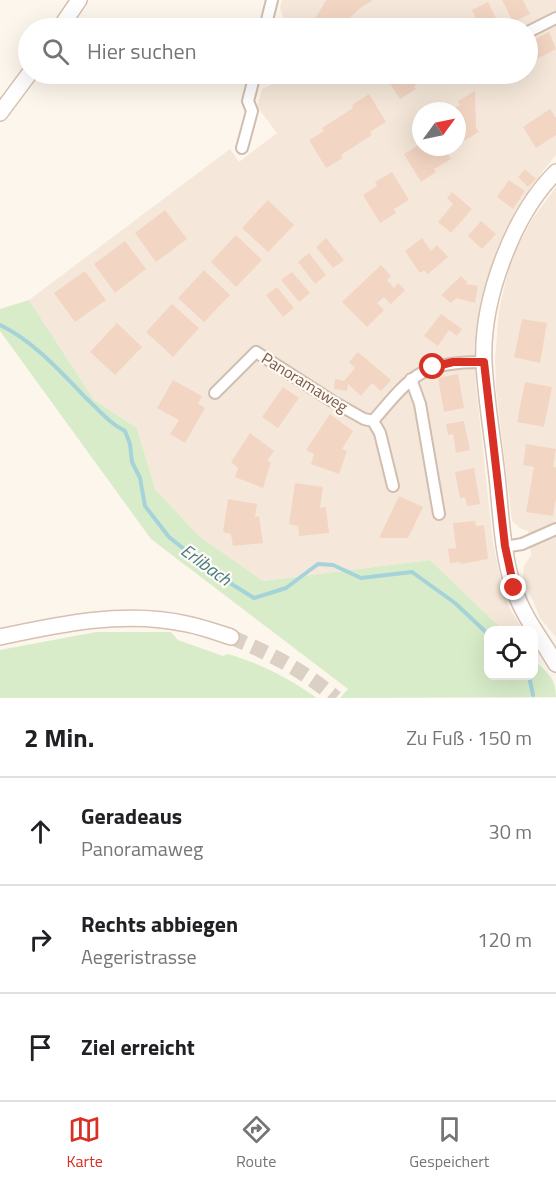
<!DOCTYPE html>
<html lang="de">
<meta charset="utf-8">
<style>
body{margin:0;font-family:"Titillium Web",sans-serif;background:#f2f2f2;color:#202124}
.controls{position:absolute;right:18px;bottom:18px;display:grid;overflow:hidden;border-radius:12px;box-shadow:0 6px 24px #0002}
.controls button{width:54px;height:54px;display:grid;place-items:center;padding:0;border:0;border-bottom:2px solid #e0e0e0;background:#fff;color:#202124;font:30px sans-serif}
.compass{position:absolute;left:412px;top:102px;width:54px;height:54px;border-radius:50%;background:#fff;box-shadow:0 6px 24px #0002;rotate:57deg}
.stop{position:absolute;width:18px;height:18px;margin:-14px;border:4px solid #d93025;border-radius:50%;background:#fff}
.stop.end{background:#d93025;border-color:#fff;box-shadow:0 2px 6px #0008}
.list{margin:0;padding:0;list-style:none}
h2{display:flex;justify-content:space-between;align-items:center;height:78px;margin:0;padding:0 24px;font-size:26px}
h2 small{font-size:20px;font-weight:400;color:#757577}
.list li{display:grid;grid-template-columns:39px 1fr auto;gap:18px;align-items:center;box-sizing:border-box;height:108px;padding:0 24px;border-top:2px solid #e0e0e0}
.list b{display:block;font-size:22px;white-space:nowrap}
.list p{margin:0;font-size:20px;white-space:nowrap;color:#757577}
.list em{font-size:20px;font-style:normal;color:#757577}
.icon{flex:none;width:33px;height:33px;fill:none;stroke:currentColor;stroke-width:2;stroke-linecap:round;stroke-linejoin:round}
.map{position:relative;flex:none;width:556px;height:698px;overflow:hidden}
.search{position:absolute;background:#fff;box-shadow:0 6px 24px #0002;left:18px;right:18px;top:18px;height:66px;display:flex;align-items:center;gap:15px;box-sizing:border-box;padding:0 21px;border-radius:33px;color:#757577;font-size:22px}
.sheet{height:402px;background:#fff}
nav{display:flex;justify-content:space-around;align-items:center;box-sizing:border-box;height:84px;border-top:2px solid #e0e0e0;background:#fff;font-size:16px;color:#757577}
nav a{display:grid;justify-items:center;gap:3px}
nav .on{color:#d93025}
.map>svg:first-child{display:block}
</style>
<div class="map">
<svg width="556" height="698" viewBox="0 0 556 698">
<rect width="100%" height="100%" fill="#fdf6ec"/>
<path fill="#f5e8da" fill-rule="evenodd" d="M282,0H556V155L543,171L512,220L494,258L483,292L475,349L476,386L493,543L502,585L509,607L523,630H503L430,560L263,581L199,536L155,489L137,428L94,400L29,300L230,149L239,162L277,133L257,107L262,89L273,84L276,74H528V28H287L280,8ZM421,111H457V147H421Z
M556,187V637L540,618L523,578L524,566L531,555L528,531L520,528L512,521L496,389L495,358L499,310L509,267L516,249L533,218Z"/>
<path fill="#d8ecc9" d="M29,300L94,400L137,428L155,489L199,536L263,581L430,560L503,630H488V676H534V660C547,673 556,677 556,697L340,698L348,689L151,539L0,331V309Z
M96,632H171L178,640L223,656L228,654C262,664 288,678 317,698H0V650Z"/>
<g fill="none" stroke-linecap="round" stroke-linejoin="round">
<path stroke="#a5d3da" stroke-width="4" d="M0,325C31,339 62,373 86,398C99,410 109,423 125,431L130,444L132,462L140,478L145,506L169,537L214,573L254,598L286,588L318,564L333,565L361,578L412,572L455,603L488,634
M529,676L533,695"/>
</g>
<path fill="#f3d5c3" d="M326,0H373L359,9L340,28H310Z
M502,0H523L530,14L513,22Z
M488,2L501,28H480L472,10Z
M549,32L556,49L537,59L529,42Z
M384,74H434L414,86L416,89L400,99Z
M475,91L476,128L479,132L462,142L457,133V111H449L460,105L458,101Z
M369,94L386,122L370,132L372,135L341,155L343,158L326,168L309,140L324,131L322,128L353,108L352,105Z
M550,109L556,118V135L536,148L523,127Z
M421,139V147H444L451,159L434,169L436,172L421,182L404,154L419,145L417,141Z
M525,169L536,179L528,187L518,177Z
M392,172L409,200L394,209L396,213L380,223L363,195L377,186L375,182Z
M509,180L525,191L513,209L497,197Z
M452,192L472,209L451,233L438,222L453,204L447,198Z
M268,200L294,225L268,252L242,228Z
M165,210L187,239L156,262L135,233Z
M481,221L496,234L482,249L468,236Z
M236,235L262,260L236,287L211,262Z
M326,238L344,260L333,268L316,247Z
M422,238L431,251L437,245L448,257L428,274L424,270L420,273L405,251Z
M125,241L146,269L115,293L94,264Z
M309,253L326,275L315,284L298,262Z
M381,265L391,276L387,280L394,288L398,283L405,290L391,304L384,297L377,303L384,310L367,327L342,302Z
M204,270L230,295L204,322L178,298Z
M85,271L106,300L75,322L54,293Z
M292,272L310,293L299,302L281,280Z
M461,276L467,282L466,284L478,286L475,303L456,298L451,303L441,295Z
M277,287L294,308L283,317L266,295Z
M172,304L199,328L173,357L146,332Z
M441,314L462,329L457,336L449,330L438,346L424,336Z
M522,319L547,323L540,363L514,357Z
M117,323L142,347L115,375L90,352Z
M358,352L391,380L381,391L372,383L361,396L348,384L347,391L334,389L335,379L344,381L355,368L349,362Z
M458,374L464,408L444,412L438,378Z
M173,380L202,396L198,404L205,408L185,443L170,434L179,420L157,408Z
M525,382L552,387L544,427L517,422Z
M283,387L299,398L278,428L262,417Z
M330,414L353,431L342,449L347,451L339,474L311,464L314,454L306,450Z
M464,421L470,450L456,453L453,434L448,435L446,424Z
M250,433L274,451L267,461L271,462L263,488L235,477L238,468L231,462Z
M526,444L556,449L553,467H556V498L553,516L526,512L534,467L523,465Z
M474,468L480,504L467,506L465,497L460,498L455,472Z
M295,483L323,487L320,508L326,507L329,533L299,536L298,526L289,524Z
M399,496L423,507L408,538H379Z
M228,499L257,504L255,517L259,516L263,543L233,546L231,534L223,532Z
M475,521L476,526L484,525L488,559L461,564L460,562L450,563L448,549L456,548L453,523Z"/>
<g fill="none" stroke-linecap="round" stroke-linejoin="round">
<path stroke="#dcd0c4" stroke-width="15" stroke-dasharray="15 8" stroke-linecap="butt" d="M231,637C271,654 303,670 336,698"/>
<defs>
<path id="street" d="M265,28L272,0
M528,32L556,18
M242,148L252,111L248,101L255,74
M411,379L420,404L439,514
M215,393L256,352L332,401L364,419L373,421C412,375 421,362 484,362
M373,421L380,433L393,486
M505,547L522,544L556,529"/>
<path id="secondary" d="M60,28L79,0
M0,113L29,74
M556,172C512,216 481,301 484,363C486,401 493,439 497,476C501,513 502,554 514,589C523,616 542,640 556,664
M0,637C60,624 125,610 187,624C202,627 216,632 231,637"/>
</defs>
<use href="#street" stroke="#d1beb0" stroke-width="14"/>
<use href="#secondary" stroke="#d6c0b0" stroke-width="18"/>
<use href="#street" stroke="#fff" stroke-width="10"/>
<use href="#secondary" stroke="#fff" stroke-width="15"/>
</g>
<g fill="none" stroke-linecap="round" stroke-linejoin="round">
<path stroke="#d93025" stroke-width="8" d="M433,367L453,362H484L505,546L514,588"/>
</g>
<g text-anchor="middle" stroke-width="4.5" stroke-linejoin="round" paint-order="stroke">
<g font-size="16" fill="#7a5c4d" stroke="#fffaf3">
<text transform="translate(305 382) rotate(32)" y="6">Panoramaweg</text>
</g>
<g font-size="18" font-style="italic" fill="#437c86" stroke="#fffaf3">
<text transform="translate(206 565) rotate(36)" y="6">Erlibach</text>
</g>
</g>
</svg>
<div class="controls">
<button><svg class="icon" aria-label="locate" viewBox="0 0 24 24"><circle cx="12" cy="12" r="6"/><path d="M12 2v4M12 18v4M2 12h4M18 12h4"/></svg></button>
</div>
<svg class="compass" viewBox="-18 -18 36 36"><path d="M0-13l5 13h-10z" fill="#e53935"/><path d="M0 13l5-13h-10z" fill="#757577"/></svg>
<div class="stop" style="left:433px;top:367px"></div>
<div class="stop end" style="left:514px;top:588px"></div>
<div class="search"><svg class="icon" aria-label="search" viewBox="0 0 24 24"><circle cx="10" cy="10" r="6"/><path d="M15 15l6 6"/></svg>Hier suchen</div>
</div>
<section class="sheet">
<h2>2 Min.<small>Zu Fuß · 150 m</small></h2>
<ul class="list">
<li><svg class="icon" aria-label="ahead" viewBox="0 0 24 24"><path d="M12 20V5M6 11l6-6 6 6"/></svg><div><b>Geradeaus</b><p>Panoramaweg</p></div><em>30 m</em></li>
<li><svg class="icon" aria-label="right" viewBox="0 0 24 24"><path d="M7 20v-9h11M14 6l5 5-5 5"/></svg><div><b>Rechts abbiegen</b><p>Aegeristrasse</p></div><em>120 m</em></li>
<li><svg class="icon" aria-label="arrive" viewBox="0 0 24 24"><path d="M6 21V4h12l-3 4 3 4H6"/></svg><div><b>Ziel erreicht</b></div></li>
</ul>
</section>
<nav>
<a class="on"><svg class="icon" aria-label="map" viewBox="0 0 24 24"><path d="M3 6l6-2 6 2 6-2v14l-6 2-6-2-6 2zM9 4v14M15 6v14"/></svg>Karte</a>
<a><svg class="icon" aria-label="directions" viewBox="0 0 24 24"><path d="M12 3l9 9-9 9-9-9zM9 14v-3h6M13 9l2 2-2 2"/></svg>Route</a>
<a><svg class="icon" aria-label="saved" viewBox="0 0 24 24"><path d="M7 4h10v16l-5-4-5 4z"/></svg>Gespeichert</a>
</nav>
